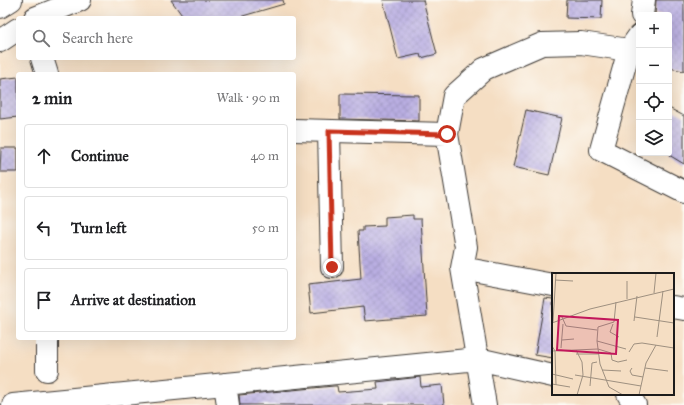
<!DOCTYPE html>
<meta charset="utf-8">
<style>
body{margin:0;font-family:"IM FELL Great Primer",serif;background:#f2f2f2;color:#202124}
.controls{position:absolute;right:12px;top:12px;display:grid;overflow:hidden;border-radius:4px;box-shadow:0 4px 16px #0002}
.controls button{width:36px;height:36px;display:grid;place-items:center;padding:0;border:0;border-bottom:1px solid #e0e0e0;background:#fff;color:#202124;font:20px sans-serif}
.stop{position:absolute;width:12px;height:12px;margin:-9px;border:3px solid #c8321e;border-radius:50%;background:#fff}
.stop.end{background:#c8321e;border-color:#fff;box-shadow:0 1px 4px #0008}
.list{margin:0;padding:0;list-style:none}
h2{display:flex;justify-content:space-between;align-items:center;height:52px;margin:0;padding:0 16px;font-size:17px}
h2 small{font-size:13px;font-weight:400;color:#757577}
.list li{display:grid;grid-template-columns:26px 1fr auto;gap:12px;align-items:center;box-sizing:border-box;height:64px;margin:0 8px 8px;padding:0 8px;border:1px solid #e0e0e0;border-radius:4px}
.list b{display:block;font-size:15px;white-space:nowrap}
.list em{font-size:13px;font-style:normal;color:#757577}
.icon{flex:none;width:22px;height:22px;fill:none;stroke:currentColor;stroke-width:2;stroke-linecap:round;stroke-linejoin:round}
.map{position:relative;flex:none;width:684px;height:405px;overflow:hidden}
.search{position:absolute;background:#fff;box-shadow:0 4px 16px #0002;left:16px;top:16px;width:280px;height:44px;display:flex;align-items:center;gap:10px;box-sizing:border-box;padding:0 14px;border-radius:4px;color:#757577;font-size:15px}
.panel{position:absolute;background:#fff;box-shadow:0 4px 16px #0002;left:16px;top:72px;width:280px;height:268px;border-radius:4px}
.map>svg:first-child{display:block}
</style>
<div class="map">
<svg width="684" height="405" viewBox="0 0 684 405">
<defs>
<pattern id="building-cross-hatch" width="8" height="8" patternUnits="userSpaceOnUse"><rect width="8" height="8" fill="#b9aee2"/><path d="M0 0l8 8M0 8l8-8" fill="none" stroke="#9e95c1"/></pattern>
</defs>
<rect width="100%" height="100%" fill="#fdfcf7"/>
<filter id="ink" filterUnits="userSpaceOnUse"><feTurbulence type="fractalNoise" baseFrequency=".025" numOctaves="2"/><feDisplacementMap in="SourceGraphic" scale="8" xChannelSelector="R" yChannelSelector="G"/><feConvolveMatrix kernelMatrix="1 2 1 2 8 2 1 2 1" color-interpolation-filters="sRGB"/></filter>
<filter id="wash" filterUnits="userSpaceOnUse"><feTurbulence type="fractalNoise" baseFrequency=".012" numOctaves="4" result="noise"/><feDisplacementMap in="SourceGraphic" scale="16" xChannelSelector="R" yChannelSelector="G"/><feGaussianBlur stdDeviation="0.9" result="paint"/><feColorMatrix in="noise" values="0 0 0 0 0 0 0 0 0 0 0 0 0 0 0 0 0 1.4 0 .05"/><feComposite in="paint" operator="in"/></filter>
<g filter="url(#wash)">
<rect width="100%" height="100%" fill="#f5dec3"/>
<g id="blocks">
<path fill="url(#building-cross-hatch)" d="M171,0H283L284,4L236,18H184Z
M383,0H423L437,54L421,58L420,54L398,59Z
M567,0H602L601,19L566,18Z
M656,0H684V71L669,68V15H655Z
M18,77V117L0,119V79Z
M340,94L419,95V121L340,119Z
M669,108L684,116V164L669,155Z
M526,110L562,118L549,175L513,167Z
M1,148H18V172H0Z
M413,215V219H421L427,316L365,321L363,307L311,313L308,285L361,279L358,231H363V227L385,226V217Z
M545,298L553,299V358L535,355Z
M420,377L421,387L442,385L444,405H240L239,395L334,386H337L338,392L378,389L377,382Z"/>
</g>
</g>
<g filter="url(#ink)">
<use href="#blocks" fill-opacity="0" stroke="#3d3935" stroke-width="1"/>
<g fill="none" stroke-linecap="round" stroke-linejoin="round">
<defs>
<path id="minor" d="M642,15L644,0
M629,50L601,150L684,192
M42,58L47,74
M294,130L447,134
M329,131L332,267
M462,268L553,285
M673,307L684,309
M47,370V338
M225,384L228,405
M628,394L635,405
M13,405L478,359L553,376
M485,405L462,268L466,247L447,134L454,96L484,69L542,44L581,43L629,50L639,36"/>
<path id="major" d="M0,7L11,0
M35,18L80,0
M0,41L18,29"/>
</defs>
<use href="#minor" stroke="#3d3935" stroke-width="24"/>
<use href="#major" stroke="#3d3935" stroke-width="24"/>
<use href="#minor" stroke="#fff" stroke-width="22"/>
<use href="#major" stroke="#fff" stroke-width="22"/>
</g>
</g>
<g fill="none" stroke-linecap="round" stroke-linejoin="round" filter="url(#ink)">
<path stroke="#c8321e" stroke-width="5" d="M332,267L329,131L447,134"/>
</g>
<g transform="translate(552 273)">
<rect width="122" height="122" fill="#f5dec3"/>
<path fill="none" stroke="#9e9080" stroke-width="1" d="M3,7L21,8M102,20L104,0M75,26V8M64,29L62,49L46,54L45,68L48,91L57,114L71,122M10,44L14,53L45,57M83,44L122,50M82,48L85,23M1,49L4,0M0,50L38,36L122,16M61,51L58,59L67,64M105,64L111,18M10,67L22,66M45,68L74,76M0,73L3,78L4,112M9,75L11,51M24,77L30,89L31,102L25,122M0,78L46,76L59,80L60,87L66,89L75,87M77,79L82,71L90,70L122,75M24,81H47M80,95L78,98L80,102L91,104M93,95L116,98M50,97L69,98M0,101L21,106M23,102L89,113M0,111L18,114M38,113L40,90L45,89M87,122L94,90L104,72"/>
<path fill="#c2185b" fill-opacity="0.15" stroke="#c2185b" stroke-width="2" d="M7,43L66,47L64,81L5,77Z"/>
<rect width="122" height="122" fill="none" stroke="#1c1c1c" stroke-width="2"/>
</g>
</svg>
<div class="controls">
<button>+</button>
<button>−</button>
<button><svg class="icon" aria-label="locate" viewBox="0 0 24 24"><circle cx="12" cy="12" r="6"/><path d="M12 2v4M12 18v4M2 12h4M18 12h4"/></svg></button>
<button><svg class="icon" aria-label="layers" viewBox="0 0 24 24"><path d="M12 4l9 5-9 5-9-5zM3 14l9 5 9-5"/></svg></button>
</div>
<div class="stop" style="left:447px;top:134px"></div>
<div class="stop end" style="left:332px;top:267px"></div>
<div class="search"><svg class="icon" aria-label="search" viewBox="0 0 24 24"><circle cx="10" cy="10" r="6"/><path d="M15 15l6 6"/></svg>Search here</div>
<section class="panel">
<h2>2 min<small>Walk · 90 m</small></h2>
<ul class="list">
<li><svg class="icon" aria-label="ahead" viewBox="0 0 24 24"><path d="M12 20V5M6 11l6-6 6 6"/></svg><div><b>Continue</b></div><em>40 m</em></li>
<li><svg class="icon" aria-label="left" viewBox="0 0 24 24"><path d="M17 20v-9H6M10 6l-5 5 5 5"/></svg><div><b>Turn left</b></div><em>50 m</em></li>
<li><svg class="icon" aria-label="arrive" viewBox="0 0 24 24"><path d="M6 21V4h12l-3 4 3 4H6"/></svg><div><b>Arrive at destination</b></div></li>
</ul>
</section>
</div>
